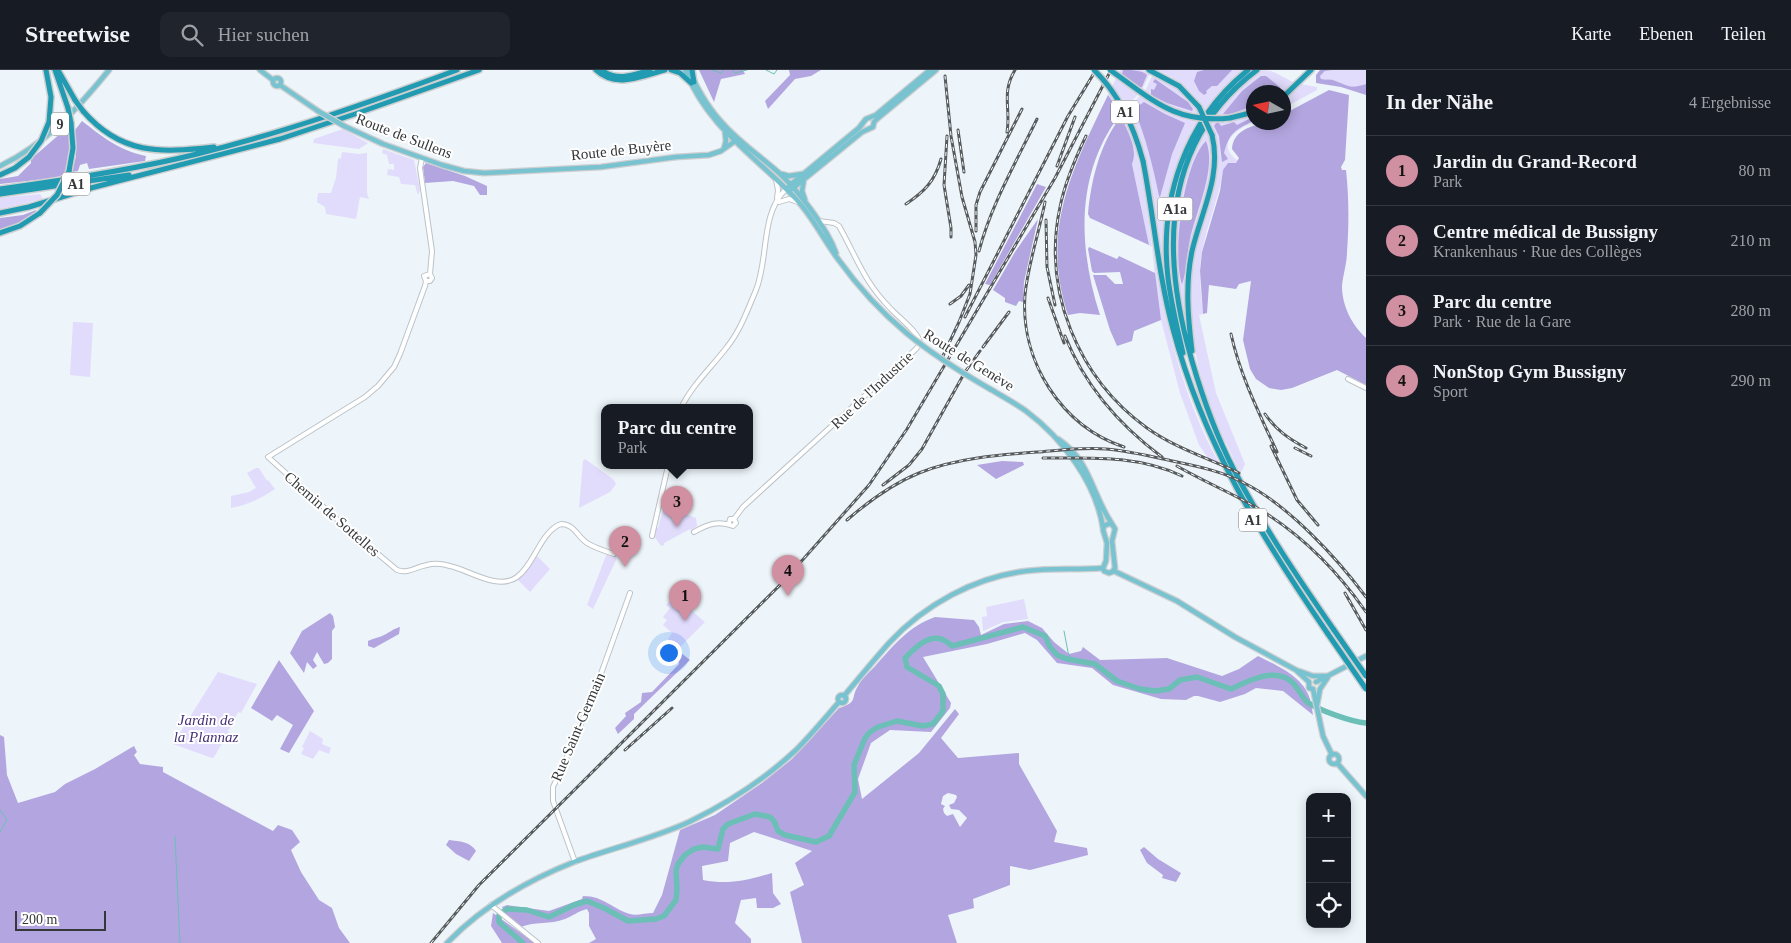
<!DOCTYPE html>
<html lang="de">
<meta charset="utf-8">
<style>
body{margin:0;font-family:"Times New Roman",serif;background:#20242c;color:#f1f3f6}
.controls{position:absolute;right:15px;bottom:15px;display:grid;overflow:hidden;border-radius:10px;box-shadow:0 2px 12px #0003}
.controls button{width:45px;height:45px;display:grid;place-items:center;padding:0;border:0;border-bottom:1px solid #363941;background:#171b24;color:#f1f3f6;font:25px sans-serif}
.compass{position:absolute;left:1246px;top:15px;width:45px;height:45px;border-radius:50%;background:#171b24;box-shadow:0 2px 12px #0003;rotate:279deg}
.scale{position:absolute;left:15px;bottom:12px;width:91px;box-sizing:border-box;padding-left:5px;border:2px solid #35383a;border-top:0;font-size:14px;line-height:18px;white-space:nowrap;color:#35383a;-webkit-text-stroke:4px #fff;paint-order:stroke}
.you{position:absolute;left:668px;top:582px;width:18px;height:18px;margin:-12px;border:4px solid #fff;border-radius:50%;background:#1a73e8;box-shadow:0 0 0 8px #1a73e833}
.badge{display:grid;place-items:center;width:32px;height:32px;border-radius:50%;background:#d18fa2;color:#111;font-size:16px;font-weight:700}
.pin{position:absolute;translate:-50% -41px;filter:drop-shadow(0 1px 2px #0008)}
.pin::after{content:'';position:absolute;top:26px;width:18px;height:15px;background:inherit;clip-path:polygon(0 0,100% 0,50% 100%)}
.popup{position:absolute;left:601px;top:334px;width:152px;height:65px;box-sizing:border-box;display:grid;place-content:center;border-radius:10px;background:#171b24;filter:drop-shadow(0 1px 4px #0005);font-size:16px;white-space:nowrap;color:#9ea1a6}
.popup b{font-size:19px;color:#f1f3f6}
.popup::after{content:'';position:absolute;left:50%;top:100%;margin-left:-10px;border:10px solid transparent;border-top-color:#171b24}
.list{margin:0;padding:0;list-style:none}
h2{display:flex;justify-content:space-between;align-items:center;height:65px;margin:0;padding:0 20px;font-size:21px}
h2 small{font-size:16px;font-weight:400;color:#9ea1a6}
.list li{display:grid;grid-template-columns:32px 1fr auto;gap:15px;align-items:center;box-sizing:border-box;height:70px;padding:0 20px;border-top:1px solid #363941}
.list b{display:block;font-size:19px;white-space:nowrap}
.list p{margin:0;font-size:16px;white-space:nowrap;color:#9ea1a6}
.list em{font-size:16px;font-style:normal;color:#9ea1a6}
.icon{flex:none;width:28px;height:28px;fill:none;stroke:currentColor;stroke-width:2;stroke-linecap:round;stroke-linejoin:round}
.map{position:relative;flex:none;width:1366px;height:873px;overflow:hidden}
header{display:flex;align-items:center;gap:30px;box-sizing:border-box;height:70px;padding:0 25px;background:#171b24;border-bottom:1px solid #363941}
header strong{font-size:24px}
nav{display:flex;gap:28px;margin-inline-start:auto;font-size:18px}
.search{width:350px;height:45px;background:#20242c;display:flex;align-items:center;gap:12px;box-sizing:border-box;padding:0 18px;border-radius:10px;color:#9ea1a6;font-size:19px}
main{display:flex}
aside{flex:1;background:#171b24}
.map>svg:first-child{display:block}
</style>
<header>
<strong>Streetwise</strong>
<div class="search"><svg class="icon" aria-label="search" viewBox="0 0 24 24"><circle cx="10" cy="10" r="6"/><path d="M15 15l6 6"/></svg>Hier suchen</div>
<nav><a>Karte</a><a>Ebenen</a><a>Teilen</a></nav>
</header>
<main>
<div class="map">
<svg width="1366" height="873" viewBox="0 0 1366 873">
<rect width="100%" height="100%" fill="#edf5fa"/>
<path fill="#e1dbfc" d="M1120,0H1142L1150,3L1142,20L1121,43L1108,25Z
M1156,0H1243L1226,15L1205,41C1193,22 1177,7 1156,0Z
M1262,0C1277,0 1282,8 1296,13L1284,24L1254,22L1253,40L1238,45L1214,48L1236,22Z
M1327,0H1366V14C1348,19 1350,16 1333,10C1329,9 1325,10 1321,9L1320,6Z
M1153,4C1174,15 1188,24 1201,45C1175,89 1161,136 1164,188C1165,204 1170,223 1169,238L1141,76L1127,40L1146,19Z
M1301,14L1317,17V20L1284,38V30Z
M1123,44C1142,86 1146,132 1152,176C1164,249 1183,329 1219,393L1208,388L1199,375L1180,323L1161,250L1157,228L1152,177L1149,175L1132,94C1138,80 1129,64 1123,51L1119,49Z
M1253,46V52C1237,60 1214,73 1238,91L1223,100C1219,128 1207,154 1202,182C1198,202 1201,224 1203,244L1199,245L1216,323L1245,394L1241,403C1235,395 1231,382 1226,373C1197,322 1184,242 1195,184C1205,132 1230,106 1210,51L1240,49Z
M1207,57L1213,88L1210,114L1187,199L1184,244C1172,191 1171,135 1193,85C1197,75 1202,66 1207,57Z
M343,59L368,73L359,79L313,73L314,69Z
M383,79L414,90L420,120L418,125L415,115L401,114L399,107L387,105L388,99L394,100V94H389L387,85L382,83Z
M342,82L359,84L367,83V123L369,129L360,127L356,149L326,144L325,137L317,132L318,123H331L336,108L338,89L341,88Z
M40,124L43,129L0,139V128Z
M73,252L93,253L90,307L70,305Z
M585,389L613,409L616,414L610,422L579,438L583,391Z
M256,398H259L267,411L268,410L275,419C260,429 248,435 231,438V426L249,422L256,418L247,403Z
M664,436L696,448L697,456L691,461L690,459L664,473V475L661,476L654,466L655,458H658Z
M607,483L617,488L593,539L587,535Z
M537,486L550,499L530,522L517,509Z
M674,526L705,552L679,578L668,569L672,563L663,555L667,550L663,547L670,538L666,535Z
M1024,529L1028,549L1003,552L983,561L982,547L987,546L986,537Z
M218,602L257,614L241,643L238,642L229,660H227L229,662L214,687L212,688L173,674Z
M310,661L323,669L322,674L331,678L329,684L319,680L313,689L301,684L304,678L302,677Z"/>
<path fill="#b3a6e0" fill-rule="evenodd" d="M699,0H743L745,4L721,9L714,32Z
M789,0H821L811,6L795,9L768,39L765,31L790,5Z
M1123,0C1131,0 1142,0 1147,5L1142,17L1139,18L1122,4Z
M1204,0H1232L1217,16H1212L1206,21L1207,23L1204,25L1199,21L1194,11L1197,2Z
M1320,0H1332L1325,1L1320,6L1321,9C1326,10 1329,9 1333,10C1350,16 1348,19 1366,14V25L1341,17L1316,13V5Z
M1261,6H1266L1280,17V21L1278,22H1254L1253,36L1231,44H1223L1242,21Z
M1155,9L1188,32L1193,39L1192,41L1167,33L1151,25V19L1154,20L1157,14L1153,12Z
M1329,20L1349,25L1345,90L1341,97L1342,100H1346C1349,127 1349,155 1347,182C1347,193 1343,205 1342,216C1342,236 1352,255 1366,268V315L1337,300L1292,318L1281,320L1269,318L1256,309L1250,299L1243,270L1251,211L1239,214L1236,219L1209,215L1207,243L1203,244L1200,201L1202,182L1220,121L1223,100L1228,93H1236L1239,88L1232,79C1233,55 1266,52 1284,52V44Z
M1108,25L1121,43C1075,103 1078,177 1100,245L1080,243L1068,245C1040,161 1072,99 1108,25Z
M1144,32L1165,44L1185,53L1172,84L1160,127L1159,126C1153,96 1146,68 1134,39Z
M1251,48L1253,51C1234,61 1230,62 1224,83L1228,89L1222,92L1219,66L1214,56L1216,53H1219L1221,56L1234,52L1237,55Z
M1119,49L1123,51C1129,64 1138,80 1132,94L1149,175L1090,148L1088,144C1091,111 1099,77 1119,49Z
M82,51C103,67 118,80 146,86L145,91L89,99L87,93L80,95L78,101L72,102L76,86L75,60Z
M69,56L70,83L65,104L55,108L0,114V109L18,106L31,93V89Z
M1206,71C1217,98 1196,141 1190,169C1187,183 1187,201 1182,214C1172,184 1183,93 1206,71Z
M426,93L465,106L487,116V125H480L474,116L453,111L425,113L423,97Z
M1037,114L1046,117L990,215L985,214Z
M36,140V144L17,155L0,160V148L23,145Z
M1038,149L1024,212L1023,232L1019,231L1016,236L1005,232V228L993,220L1015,182Z
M1089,177L1117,189L1119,186L1155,203L1161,250L1134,261L1132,271L1117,276L1110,260L1093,205H1106L1115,214H1123L1120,202L1094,203L1092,201L1088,179Z
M1002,391L1023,392L1024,395L996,409L977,395Z
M330,543L333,546L335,557L332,561V589L328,593L324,594L317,582L313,590L317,596L313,599L307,592L304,603L290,583L302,561Z
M935,547L974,550L979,557L981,565L1004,554L1028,551L1042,558L1054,572L1069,584L1081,581L1083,577L1100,590L1167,588L1222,606L1239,599L1258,586C1277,596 1303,606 1310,629C1312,634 1312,640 1313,645L1283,621L1256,618L1245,624L1220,632L1198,626H1194L1186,630L1161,629L1113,615L1092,598L1057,593L1037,570L1025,563L987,574L923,587L951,633L950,638L931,662L890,660L871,673L858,709L862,729L919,683L955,639L959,644L941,668L958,688L1019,683V694L1057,761L1054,772L1087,778L1088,785L1030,800L1010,796V815L973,829L974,838L948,845L957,873H802L790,822L804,815L795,793L812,781L754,762L730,773L728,791L702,796L703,810C729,815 747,810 772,803L773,823L781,834L773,838H757L756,828L741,830L735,853L751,869V873H589L596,869L589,856V843L587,839C578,841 573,846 565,849C550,855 535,851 521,857L505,844L502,837L507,835L549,841L582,829L583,826C604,826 612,839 630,844C636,846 646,843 653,843L662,825L680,760L715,745L762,713L792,689L839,638C859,632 850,628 858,616C862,608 870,602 876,595C895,574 908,557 935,547ZM948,723L956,725L957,727L954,733L949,735L951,739L959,740L967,748L960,757L953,744L947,746L944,743L943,739L945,736L941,734L943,726Z
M400,557L399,564L374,578L368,576V571C373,568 379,568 384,565C390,562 393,559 400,557Z
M676,579L690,590L634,644V649L618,664L615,658L626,646L625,643L641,632L642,623L652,622L679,594Z
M279,590L314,641L289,683L280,679L293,655L277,645L272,651L251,638Z
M0,665L4,667L7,705L18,733L55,722L65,714L95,699L134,676L137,682L134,685L140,694L163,697V702L273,761L278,755L292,760L300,772L291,780L301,802L319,830L332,838L339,858L350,873H0Z
M449,770C459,771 471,772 476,781L469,791L456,784L446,775Z
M1144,777L1158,789L1181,803L1176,812L1162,808L1163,805L1147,793L1140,780Z
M493,843L535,873H502L491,856Z"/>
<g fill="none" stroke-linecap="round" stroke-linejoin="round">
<path stroke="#6bbfb7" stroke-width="1" d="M712,0L721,3L724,0
M732,0L735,3L747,0
M766,0L774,4L777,0
M1064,561L1068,582L1071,589
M0,740L7,750L0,762
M175,767L180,873"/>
<path stroke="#6bbfb7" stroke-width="5.5" d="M523,873L499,852V845L507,839L527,840L549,847L574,835L587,831L604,838L628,851L656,849L664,846L676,830L677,820L676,800L678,794L685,785L694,779L703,777L718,779L723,759L728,754L755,744L770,747L774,751L778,761L785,765L816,772L829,766L855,722L854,695L865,668L870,662L878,657L897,651L923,656L933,654L943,641V624L939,616L907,597L905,588C914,579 927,565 941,569C944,570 949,573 952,576L1023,557L1045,566L1050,577L1057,585L1067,589L1095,594L1117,611L1140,619L1155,621L1169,619L1180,610L1197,607L1231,619C1248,611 1276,596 1293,613C1298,618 1302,627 1307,632C1318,640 1352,652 1366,653"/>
<defs>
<path id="minor" d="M422,88L420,98L432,181L430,204L432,208L430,211H426
M776,110L778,120L777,128
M779,132L789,129L798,132
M430,204L424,206L426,211L425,216L400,284L394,297L378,316L365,327L268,387L340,452L397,500C409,504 415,497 427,495C434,493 443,494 450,496C469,500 498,521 517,507C534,495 541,461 561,454C574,454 577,466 587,473C595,478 605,481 614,484
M1348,309L1366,318
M681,338C692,315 711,298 727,277C740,261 748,239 756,220C769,188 760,144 786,119
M729,453L730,449H734L743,437L916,279L920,274C921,264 898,247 891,239C864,212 857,188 839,156L834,153L819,151
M694,462C708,454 719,450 733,456L736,453L734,449
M652,466L668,396
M575,792L553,731V717L571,678L598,612L630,523
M491,835L538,873"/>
<path id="major" d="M260,0L273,10
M685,0C709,59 755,85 796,129C813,147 823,169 838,189
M689,0C698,21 710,41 726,57C742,74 761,87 778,102C798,120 827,158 836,183
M273 12a4 4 0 1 1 8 0a4 4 0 1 1-8 0Z
M280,15L318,41
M344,56L383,74L442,95L464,101L484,103L601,97L676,87L709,85L721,81L738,69
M724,78L726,71L725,63
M0,96C45,75 78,38 109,0
M782,104L789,106L802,104
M804,109L802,121L805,130
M789,116L859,58L866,49L876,45L930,0
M792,119L862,62L873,57L874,52L878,48L936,0
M990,319C1002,326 1015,333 1026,341C1062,368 1096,412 1103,458
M1058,369C1091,391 1091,423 1112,454
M1108,454H1112L1115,459L1112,471L1115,498L1112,502L1109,503L1104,501L1103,498L1106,491L1107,473L1103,460L1104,456Z
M1114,501L1177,531L1235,567L1296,600L1309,612V618L1313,619
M1299,601L1313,606H1326
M1316,612L1366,586
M1313,619L1323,666L1332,685
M838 629a4 4 0 1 1 8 0a4 4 0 1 1-8 0Z
M844,626C859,608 874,590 889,573C924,535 975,507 1026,501C1052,498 1077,500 1103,498
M1317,635L1320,619L1328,607
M1329 689a5 5 0 1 1 10 0a5 5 0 1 1-10 0Z
M1337,693L1366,726
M447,873C483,836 526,811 574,792C612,778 652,769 689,752C728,733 764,710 796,680C811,665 825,648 839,632"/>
<path id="highway" d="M46,0L51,27L49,52
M55,0L68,38
M596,0C616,19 642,6 665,0
M602,0C616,12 634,5 650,0
M671,0L680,3L691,13
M692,0L694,12
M1149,0L1179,16L1199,37
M1257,0C1160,73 1161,185 1192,291C1203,329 1216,365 1234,400C1263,456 1298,508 1334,560
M59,2L75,30
M1284,26L1311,0
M83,41C121,85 160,83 214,77
M1230,48L1254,42
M1143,91C1154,147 1158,204 1173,259C1203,373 1262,468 1328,564
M69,101L73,78L71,53
M0,105L15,98L29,87
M0,119C66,110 133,100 197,84C286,62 371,32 457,0
M0,124L129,105
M0,143L29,137L91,118L280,69L355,44L479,0
M0,163L20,156L40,143
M1192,281C1188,248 1185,215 1192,181C1201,142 1222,106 1212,65
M1183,283C1177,258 1171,233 1168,208C1159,129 1185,51 1248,0"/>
</defs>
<use href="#minor" stroke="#bcc3c8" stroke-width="6"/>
<use href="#major" stroke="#cfcfd0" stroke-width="7"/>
<use href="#highway" stroke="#cfcfd0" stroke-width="8"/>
<use href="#minor" stroke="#fff" stroke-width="4"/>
<use href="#major" stroke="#79c3d1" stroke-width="4.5"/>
<use href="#highway" stroke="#209bb2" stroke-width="5"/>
<defs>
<path id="rail" d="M958,60L964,102
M1007,62C1011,39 1001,23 1015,0
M947,66L944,115L951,158V167
M1086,66C1075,89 1065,112 1060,137C1042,221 1078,308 1147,358C1175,378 1208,388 1239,403
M1057,96L1075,47
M1045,132C1039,163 1028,194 1025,225C1020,291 1061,356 1124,377
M906,134C924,122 935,111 941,89
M1046,150L1047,197L1055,235
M976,161V135L980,122L1022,39
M979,181C991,135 1016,92 1037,49
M1048,228L1064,273
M950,234L961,226L969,215
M965,247L1068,46L1096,0
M1231,264C1240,305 1259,343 1277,382
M1065,266C1085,316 1119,355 1162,387
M983,277L1009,242
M942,288L959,252L970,224L976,185L975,172L962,127L951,66L945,6
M1265,344C1276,360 1289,369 1306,378
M1271,376L1297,430L1318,455
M1295,378L1311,386
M1043,388C1091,388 1137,385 1182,406
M1177,396C1201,410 1227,421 1252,435C1298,461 1336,499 1366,542
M883,415L909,395L922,379L965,302L980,281
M847,450C869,431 892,414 919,403C957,388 998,385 1038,382C1061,380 1084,377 1106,379C1130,381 1154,387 1177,392C1201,397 1224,402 1246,414C1289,436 1337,488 1366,527
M1345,523L1366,560
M625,680L672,638
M431,873L479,815L783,512L869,415L907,359L1055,108L1111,0"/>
</defs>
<use href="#rail" stroke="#575b5d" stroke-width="3"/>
<use href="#rail" stroke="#fff" stroke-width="1" stroke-dasharray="4" stroke-linecap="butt"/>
<defs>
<path id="major-bridge" d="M318,41L344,56
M838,189C882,250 926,282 990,319"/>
<path id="highway-bridge" d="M1094,0C1120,25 1134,57 1143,91
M1110,0C1152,29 1174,54 1230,48
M75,30L83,41
M1199,37L1212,65
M68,38L71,53
M29,87L41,71L49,52
M40,143L57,125L69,101
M1334,560L1366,606
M1328,564L1366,619"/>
</defs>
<use href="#major-bridge" stroke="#cfcfd0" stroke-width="7" stroke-linecap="butt"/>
<use href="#highway-bridge" stroke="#cfcfd0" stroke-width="8" stroke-linecap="butt"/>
<use href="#major-bridge" stroke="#79c3d1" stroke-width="4.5"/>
<use href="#highway-bridge" stroke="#209bb2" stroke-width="5"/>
</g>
<g text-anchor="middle" stroke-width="4" stroke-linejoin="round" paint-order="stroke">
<g fill="#fff" stroke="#727475" stroke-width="1">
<rect x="1111" y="30.5" width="28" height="23" rx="4"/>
<rect x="51" y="42.5" width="18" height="23" rx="4"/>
<rect x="62" y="102.5" width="28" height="23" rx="4"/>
<rect x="1157.5" y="127.5" width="35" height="23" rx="4"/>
<rect x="1239" y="438.5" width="28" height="23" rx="4"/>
</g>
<g font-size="14" font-weight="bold" fill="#35383a">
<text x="1125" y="47">A1</text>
<text x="60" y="59">9</text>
<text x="76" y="119">A1</text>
<text x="1175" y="144">A1a</text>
<text x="1253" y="455">A1</text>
</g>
<g font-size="15" fill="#35383a" stroke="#fff">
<text transform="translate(404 66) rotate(21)" y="5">Route de Sullens</text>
<text transform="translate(621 80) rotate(-6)" y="5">Route de Buyère</text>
<text transform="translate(969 290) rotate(32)" y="5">Route de Genève</text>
<text transform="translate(872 320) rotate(-43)" y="5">Rue de l'Industrie</text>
<text transform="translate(332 444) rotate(41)" y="5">Chemin de Sottelles</text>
<text transform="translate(578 657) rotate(-67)" y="5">Rue Saint-Germain</text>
</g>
<g font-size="15" font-style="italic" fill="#463176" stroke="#fff">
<text x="206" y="655">Jardin de<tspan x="206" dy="17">la Plannaz</tspan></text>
</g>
</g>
</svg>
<div class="controls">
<button>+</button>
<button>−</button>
<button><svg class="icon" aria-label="locate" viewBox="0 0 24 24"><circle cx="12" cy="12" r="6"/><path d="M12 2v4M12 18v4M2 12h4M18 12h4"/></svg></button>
</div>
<svg class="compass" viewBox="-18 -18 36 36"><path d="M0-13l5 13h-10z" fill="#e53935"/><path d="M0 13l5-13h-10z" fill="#9ea1a6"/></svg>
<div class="scale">200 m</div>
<div class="you"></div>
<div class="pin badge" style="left:685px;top:551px">1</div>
<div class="pin badge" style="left:625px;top:497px">2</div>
<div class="pin badge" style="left:677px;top:457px">3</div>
<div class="popup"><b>Parc du centre</b>Park</div>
<div class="pin badge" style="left:788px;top:526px">4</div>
</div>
<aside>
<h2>In der Nähe<small>4 Ergebnisse</small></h2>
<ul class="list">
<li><span class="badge">1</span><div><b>Jardin du Grand-Record</b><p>Park</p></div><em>80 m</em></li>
<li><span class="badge">2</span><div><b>Centre médical de Bussigny</b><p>Krankenhaus · Rue des Collèges</p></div><em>210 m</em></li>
<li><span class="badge">3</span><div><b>Parc du centre</b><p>Park · Rue de la Gare</p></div><em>280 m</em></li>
<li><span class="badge">4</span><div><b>NonStop Gym Bussigny</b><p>Sport</p></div><em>290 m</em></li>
</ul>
</aside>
</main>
